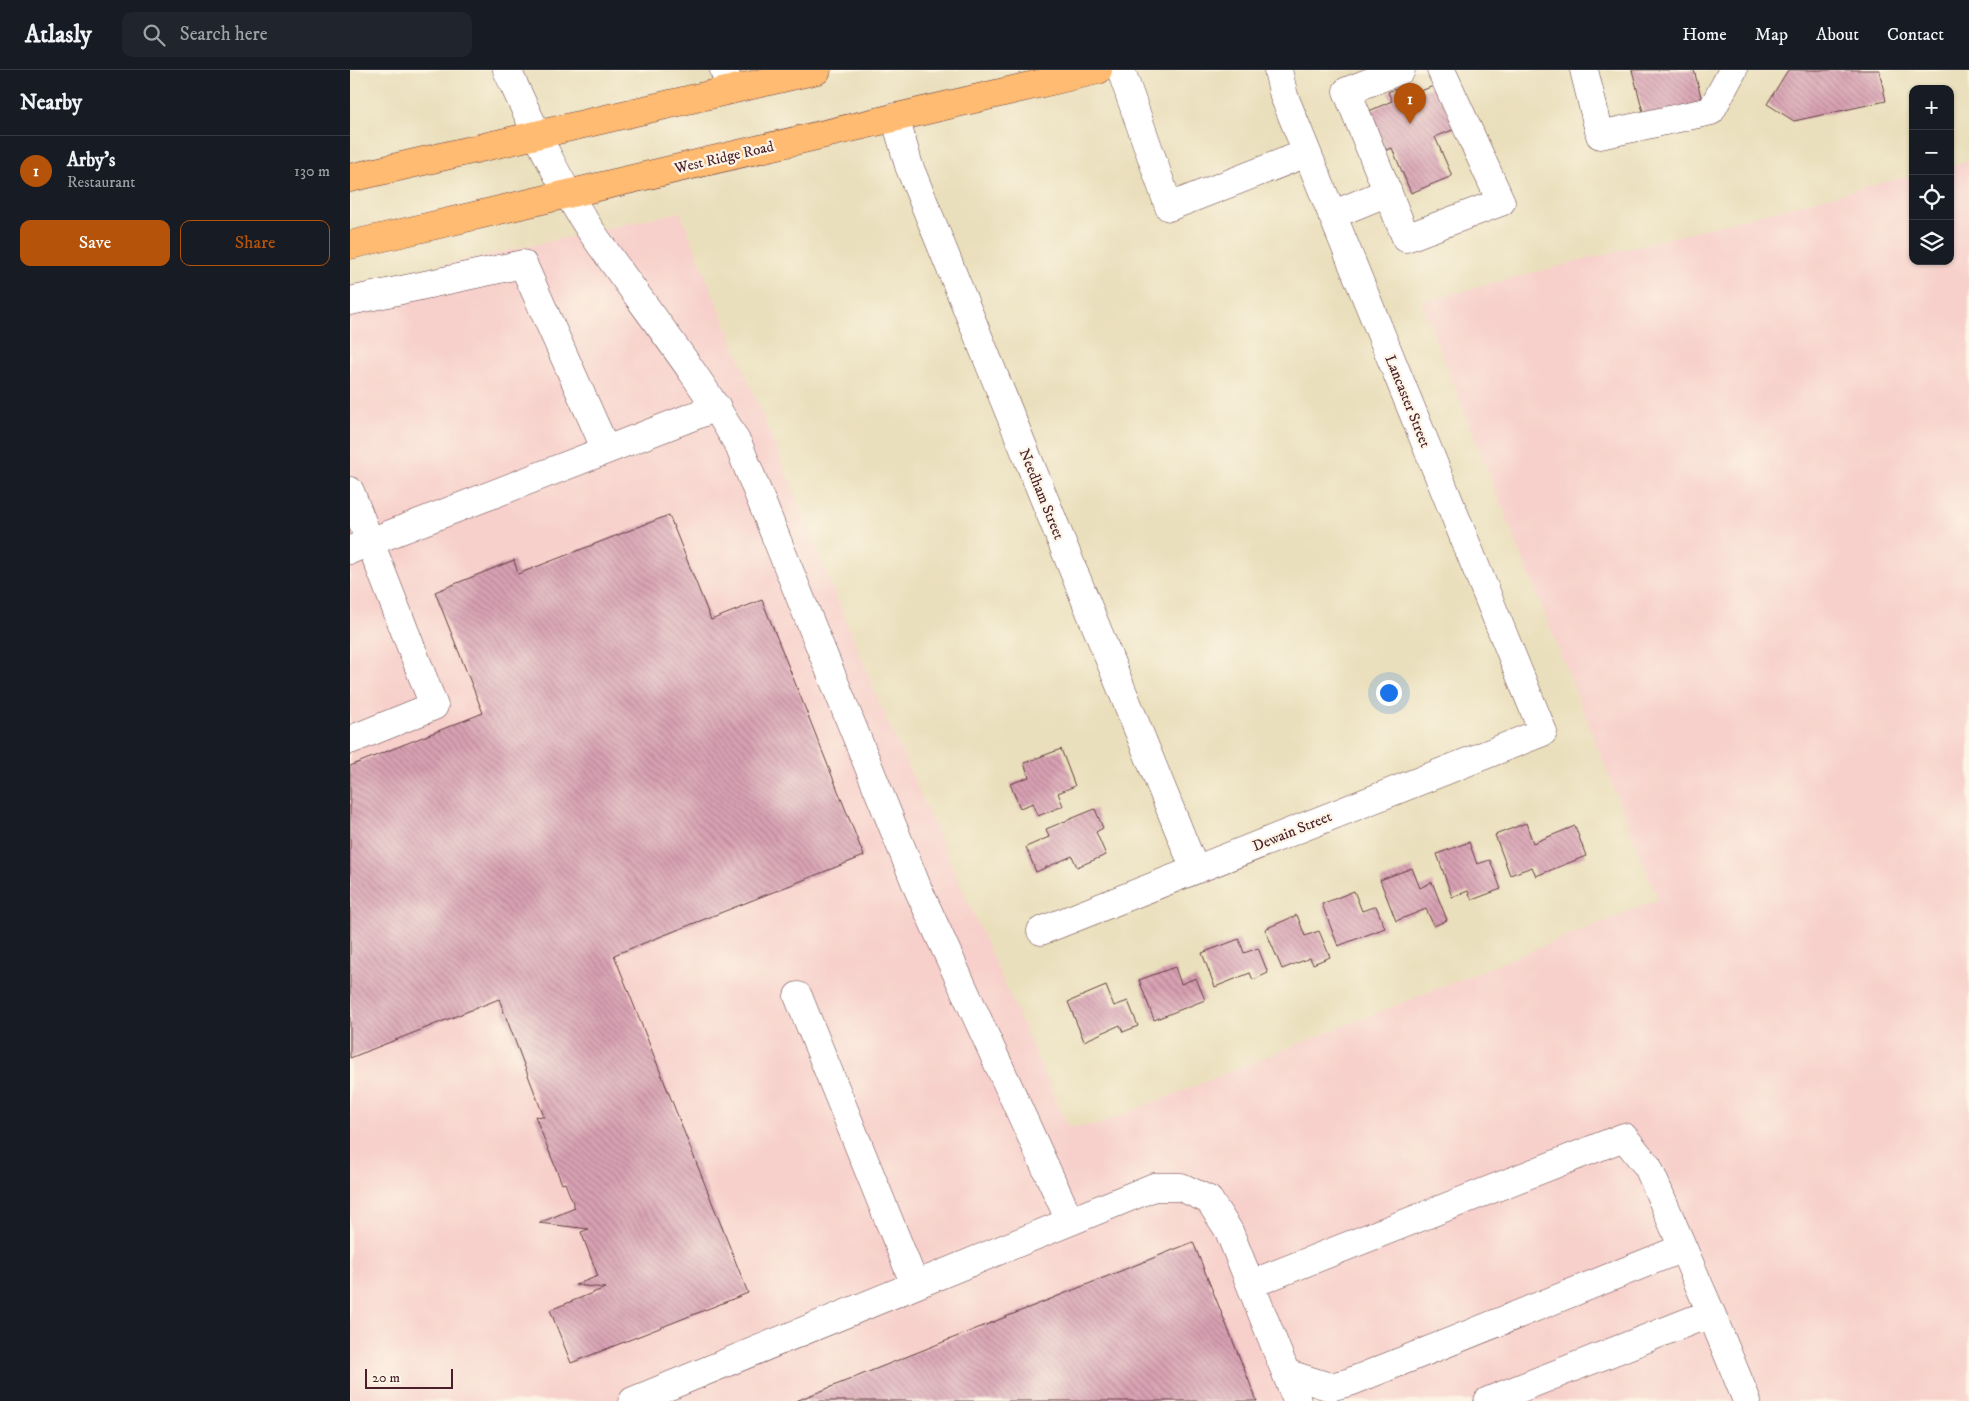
<!DOCTYPE html>
<meta charset="utf-8">
<style>
body{margin:0;font-family:"IM FELL DW Pica",serif;background:#20242c;color:#f1f3f6}
.controls{position:absolute;right:15px;top:15px;display:grid;overflow:hidden;border-radius:10px;box-shadow:0 1px 4px #0004}
.controls button{width:45px;height:45px;display:grid;place-items:center;padding:0;border:0;border-bottom:1px solid #363941;background:#171b24;color:#f1f3f6;font:25px sans-serif}
.scale{position:absolute;left:15px;bottom:12px;width:88px;box-sizing:border-box;padding-left:5px;border:2px solid #4a1f2b;border-top:0;font-size:14px;line-height:18px;white-space:nowrap;color:#4a1f2b;-webkit-text-stroke:4px #fcf5e5;paint-order:stroke}
.you{position:absolute;left:1038px;top:622px;width:18px;height:18px;margin:-12px;border:4px solid #fff;border-radius:50%;background:#1a73e8;box-shadow:0 0 0 8px #1a73e833}
.badge{display:grid;place-items:center;width:32px;height:32px;border-radius:50%;background:#b45309;color:#fff;font-size:16px;font-weight:700}
.pin{position:absolute;translate:-50% -41px;filter:drop-shadow(0 1px 2px #0008)}
.pin::after{content:'';position:absolute;top:26px;width:18px;height:15px;background:inherit;clip-path:polygon(0 0,100% 0,50% 100%)}
.list{margin:0;padding:0;list-style:none}
h2{display:flex;justify-content:space-between;align-items:center;height:65px;margin:0;padding:0 20px;font-size:21px}
h2 small{font-size:16px;font-weight:400;color:#9ea1a6}
.list li{display:grid;grid-template-columns:32px 1fr auto;gap:15px;align-items:center;box-sizing:border-box;height:70px;padding:0 20px;border-top:1px solid #363941}
.list b{display:block;font-size:19px;white-space:nowrap}
.list p{margin:0;font-size:16px;white-space:nowrap;color:#9ea1a6}
.list em{font-size:16px;font-style:normal;color:#9ea1a6}
.actions{display:flex;gap:10px;padding:15px 20px}
.actions a{flex:1;padding:11px 0;border:1px solid #b45309;border-radius:10px;text-align:center;font-size:18px;color:#b45309}
.actions .main{background:#b45309;color:#fff}
.icon{flex:none;width:28px;height:28px;fill:none;stroke:currentColor;stroke-width:2;stroke-linecap:round;stroke-linejoin:round}
.map{position:relative;flex:none;width:1619px;height:1331px;overflow:hidden}
header{display:flex;align-items:center;gap:30px;box-sizing:border-box;height:70px;padding:0 25px;background:#171b24;border-bottom:1px solid #363941}
header strong{font-size:24px}
nav{display:flex;gap:28px;margin-inline-start:auto;font-size:18px}
.search{width:350px;height:45px;background:#20242c;display:flex;align-items:center;gap:12px;box-sizing:border-box;padding:0 18px;border-radius:10px;color:#9ea1a6;font-size:19px}
main{display:flex}
aside{flex:1;background:#171b24}
.map>svg:first-child{display:block}
</style>
<header>
<strong>Atlasly</strong>
<div class="search"><svg class="icon" aria-label="search" viewBox="0 0 24 24"><circle cx="10" cy="10" r="6"/><path d="M15 15l6 6"/></svg>Search here</div>
<nav><a>Home</a><a>Map</a><a>About</a><a>Contact</a></nav>
</header>
<main>
<aside>
<h2>Nearby<small></small></h2>
<ul class="list">
<li><span class="badge">1</span><div><b>Arby's</b><p>Restaurant</p></div><em>130 m</em></li>
</ul>
<div class="actions"><a class="main">Save</a><a>Share</a></div>
</aside>
<div class="map">
<svg width="1619" height="1331" viewBox="0 0 1619 1331">
<defs>
<pattern id="building-back-hatch" width="6" height="6" patternUnits="userSpaceOnUse" patternTransform="scale(1.25)"><rect width="6" height="6" fill="#d8a1b3"/><path d="M-1 5l2 2M0 0l6 6M5-1l2 2" fill="none" stroke="#b18392"/></pattern>
</defs>
<rect width="100%" height="100%" fill="#fcf5e5"/>
<filter id="ink" filterUnits="userSpaceOnUse"><feTurbulence type="fractalNoise" baseFrequency=".02" numOctaves="2"/><feDisplacementMap in="SourceGraphic" scale="10" xChannelSelector="R" yChannelSelector="G"/><feConvolveMatrix kernelMatrix="1 2 1 2 8 2 1 2 1" color-interpolation-filters="sRGB"/></filter>
<filter id="wash" filterUnits="userSpaceOnUse"><feTurbulence type="fractalNoise" baseFrequency=".0096" numOctaves="4" result="noise"/><feDisplacementMap in="SourceGraphic" scale="20" xChannelSelector="R" yChannelSelector="G"/><feGaussianBlur stdDeviation="1.12" result="paint"/><feColorMatrix in="noise" values="0 0 0 0 0 0 0 0 0 0 0 0 0 0 0 0 0 1.4 0 .05"/><feComposite in="paint" operator="in"/></filter>
<g filter="url(#wash)">
<rect width="100%" height="100%" fill="#eadfbc"/>
<path fill="#f7d0cb" d="M1619,91V1331H0V216L330,142L528,629L718,1057L747,1055L1308,830L1071,232L1563,105V191H1600V96Z"/>
<g id="blocks">
<path fill="url(#building-back-hatch)" d="M1282,0H1344L1354,38L1296,53Z
M1438,0H1529L1536,31L1444,51L1417,34Z
M1059,14L1063,24L1086,15L1105,59L1085,67L1102,106L1061,123L1042,78L1036,80L1019,41L1042,31L1038,22Z
M319,445L361,550L412,530L514,786L264,885L398,1223L221,1293L200,1240L255,1218L225,1215L248,1206L231,1162L239,1159L189,1153L225,1138L215,1113L212,1114L185,1046L194,1047L149,929L0,988V696L133,643L85,522L164,490L168,504Z
M711,679L725,716L708,723L713,736L688,746L683,733L670,738L660,714L679,707L674,693Z
M745,739L753,758L746,762L756,785L727,797L722,786L686,802L676,777L699,767L696,759Z
M1176,753L1183,773L1225,756L1236,786L1186,806L1182,797L1160,805L1145,765Z
M1119,772L1127,794L1140,790L1151,819L1122,830L1118,821L1102,827L1087,784Z
M1062,798L1070,818L1082,812L1097,850L1084,856L1076,839L1046,851L1030,810Z
M1004,821L1012,841L1026,836L1035,858L988,876L972,834Z
M947,845L955,866L969,861L980,887L963,894L960,888L932,899L915,859Z
M889,869L894,883L908,878L918,903L903,910L900,903L865,917L852,883Z
M825,897L831,914L846,908L855,930L804,950L789,910Z
M756,916L764,936L778,931L788,956L773,962L770,955L734,971L718,932Z
M843,1172L907,1331H446Z"/>
</g>
</g>
<g filter="url(#ink)">
<use href="#blocks" fill-opacity="0" stroke="#623c41" stroke-width="1"/>
<g fill="none" stroke-linecap="round" stroke-linejoin="round">
<defs>
<path id="minor" d="M157,0C182,54 206,108 239,158C288,230 346,299 389,376L568,819L720,1151
M374,0L380,20
M771,0L819,137L957,83
M1051,0L997,21L1056,168L1151,132L1091,0
M1234,0L1250,65L1361,41L1383,0
M545,47L559,96L845,800
M982,145L1038,122
M0,231L173,194L256,380
M0,421L20,472L0,480
M0,670L84,636L20,472L367,337
M691,861L1193,662L934,26L928,0
M448,926L565,1215
M901,1214L1274,1067L1298,1097L1361,1243
M936,1303L980,1317L1000,1312L1333,1178
M283,1331L804,1117H831L859,1130L879,1161L947,1331
M1138,1331L1361,1243L1397,1331"/>
<path id="highway" d="M0,108L467,0
M0,175L748,0"/>
</defs>
<use href="#minor" stroke="#623c41" stroke-width="29"/>
<use href="#highway" stroke="#623c41" stroke-width="29"/>
<use href="#minor" stroke="#fff" stroke-width="28"/>
<use href="#highway" stroke="#ffbb71" stroke-width="28"/>
</g>
</g>
<g text-anchor="middle" stroke-width="4.5" stroke-linejoin="round" paint-order="stroke">
<g font-size="15" fill="#4a1f2b" stroke="#fcf5e5">
<text transform="translate(374 87) rotate(-13)" y="5">West Ridge Road</text>
<text transform="translate(1058 331) rotate(68)" y="5">Lancaster Street</text>
<text transform="translate(692 424) rotate(68)" y="5">Needham Street</text>
<text transform="translate(942 761) rotate(-22)" y="5">Dewain Street</text>
</g>
</g>
</svg>
<div class="controls">
<button>+</button>
<button>−</button>
<button><svg class="icon" aria-label="locate" viewBox="0 0 24 24"><circle cx="12" cy="12" r="6"/><path d="M12 2v4M12 18v4M2 12h4M18 12h4"/></svg></button>
<button><svg class="icon" aria-label="layers" viewBox="0 0 24 24"><path d="M12 4l9 5-9 5-9-5zM3 14l9 5 9-5"/></svg></button>
</div>
<div class="scale">20 m</div>
<div class="you"></div>
<div class="pin badge" style="left:1060px;top:54px">1</div>
</div>
</main>
